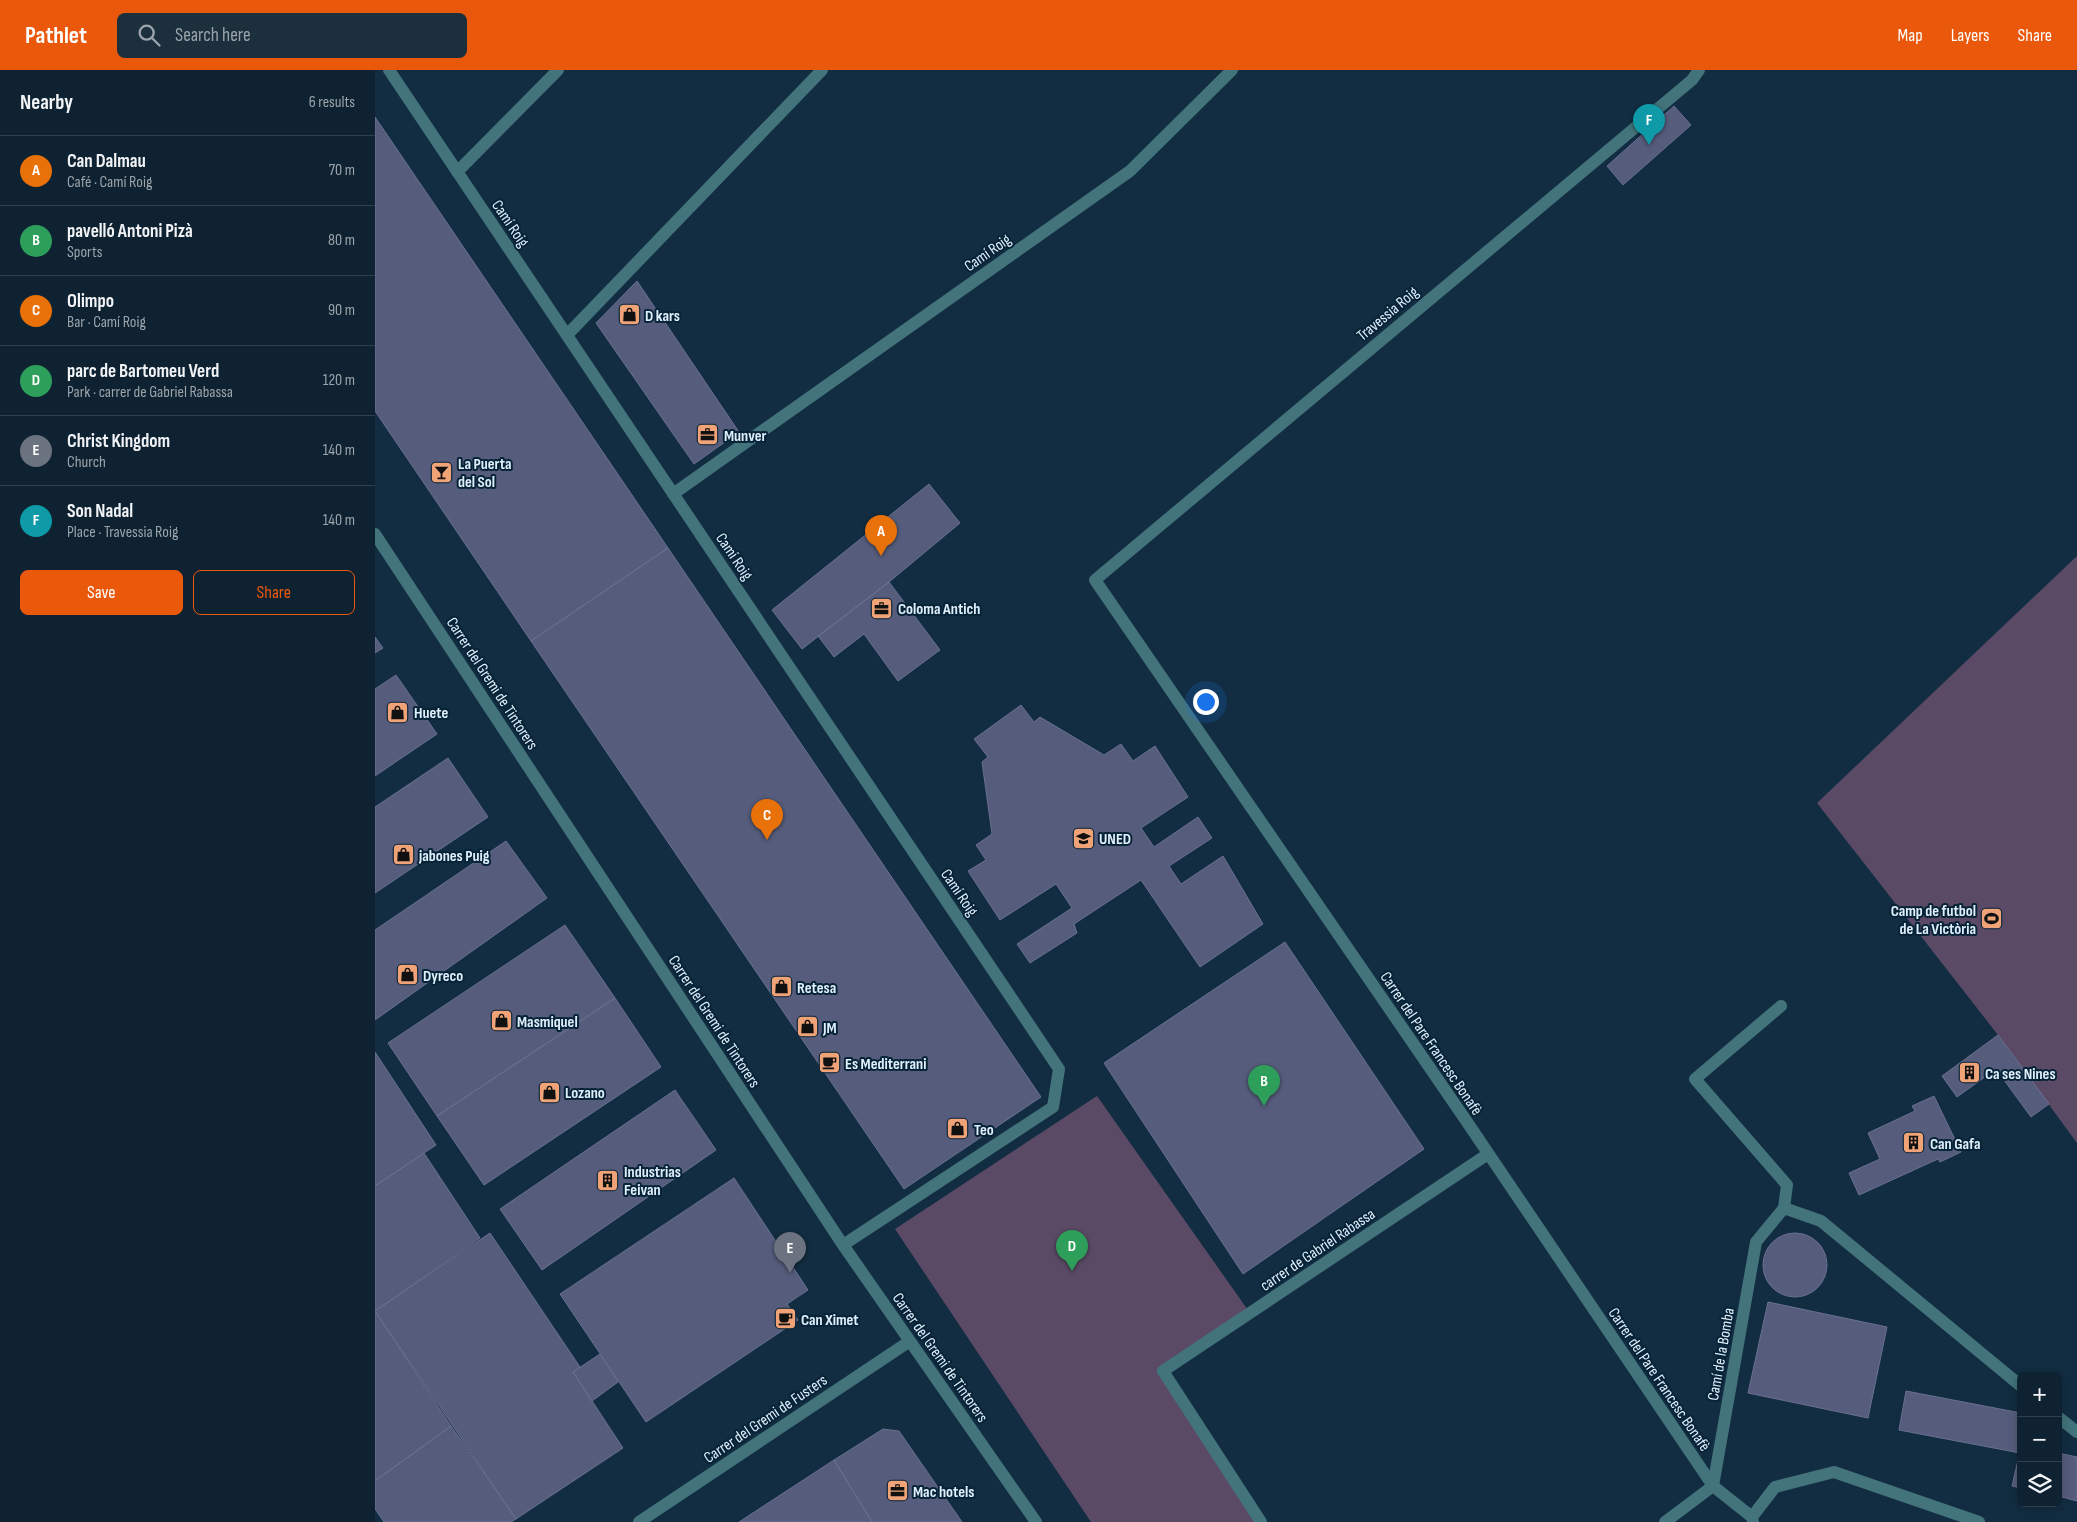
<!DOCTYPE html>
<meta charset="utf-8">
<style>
body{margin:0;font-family:"Sofia Sans Condensed",sans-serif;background:#1c2f3d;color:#f1f3f6}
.controls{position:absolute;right:15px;bottom:15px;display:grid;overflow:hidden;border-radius:8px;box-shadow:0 2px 12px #0003}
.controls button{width:45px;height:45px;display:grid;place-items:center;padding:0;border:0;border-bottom:1px solid #2e3f4d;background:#0e2231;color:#f1f3f6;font:25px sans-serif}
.you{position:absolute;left:830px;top:631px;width:18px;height:18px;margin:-12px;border:4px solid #fff;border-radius:50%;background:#1a73e8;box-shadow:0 0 0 8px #1a73e833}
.badge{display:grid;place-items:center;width:32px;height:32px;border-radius:50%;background:#ea580c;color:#fff;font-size:16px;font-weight:700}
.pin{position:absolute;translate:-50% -41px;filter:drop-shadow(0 1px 2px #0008)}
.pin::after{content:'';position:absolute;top:26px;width:18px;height:15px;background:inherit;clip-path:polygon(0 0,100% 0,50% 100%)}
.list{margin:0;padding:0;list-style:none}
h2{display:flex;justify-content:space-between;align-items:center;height:65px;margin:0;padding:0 20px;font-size:21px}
h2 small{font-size:16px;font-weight:400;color:#9ba4ab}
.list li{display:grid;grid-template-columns:32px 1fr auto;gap:15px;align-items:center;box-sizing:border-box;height:70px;padding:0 20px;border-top:1px solid #2e3f4d}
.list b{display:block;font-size:19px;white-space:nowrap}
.list p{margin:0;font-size:16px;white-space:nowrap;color:#9ba4ab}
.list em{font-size:16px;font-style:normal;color:#9ba4ab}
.actions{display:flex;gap:10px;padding:15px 20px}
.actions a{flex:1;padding:11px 0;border:1px solid #ea580c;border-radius:8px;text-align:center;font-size:18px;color:#ea580c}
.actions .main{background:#ea580c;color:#fff}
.icon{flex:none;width:28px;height:28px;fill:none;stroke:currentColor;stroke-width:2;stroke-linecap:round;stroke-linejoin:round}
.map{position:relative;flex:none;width:1702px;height:1452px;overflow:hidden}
header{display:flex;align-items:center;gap:30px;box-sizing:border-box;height:70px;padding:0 25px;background:#ea580c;color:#fff}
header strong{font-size:24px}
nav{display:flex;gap:28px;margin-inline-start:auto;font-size:18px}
.search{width:350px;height:45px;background:#1c2f3d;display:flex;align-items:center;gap:12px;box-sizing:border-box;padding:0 18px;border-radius:8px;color:#9ba4ab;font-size:19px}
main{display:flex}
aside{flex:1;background:#0e2231}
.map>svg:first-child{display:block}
</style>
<header>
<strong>Pathlet</strong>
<div class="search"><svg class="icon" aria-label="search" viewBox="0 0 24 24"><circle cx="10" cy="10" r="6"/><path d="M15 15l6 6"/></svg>Search here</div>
<nav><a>Map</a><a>Layers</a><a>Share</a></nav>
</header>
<main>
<aside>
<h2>Nearby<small>6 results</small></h2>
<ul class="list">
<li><span class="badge" style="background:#e8710a">A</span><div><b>Can Dalmau</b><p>Café · Camí Roig</p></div><em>70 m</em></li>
<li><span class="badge" style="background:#2e9e5b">B</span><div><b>pavelló Antoni Pizà</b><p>Sports</p></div><em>80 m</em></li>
<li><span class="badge" style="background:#e8710a">C</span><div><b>Olimpo</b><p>Bar · Camí Roig</p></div><em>90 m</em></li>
<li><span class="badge" style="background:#2e9e5b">D</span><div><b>parc de Bartomeu Verd</b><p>Park · carrer de Gabriel Rabassa</p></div><em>120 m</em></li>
<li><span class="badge" style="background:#6b7280">E</span><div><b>Christ Kingdom</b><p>Church</p></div><em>140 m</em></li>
<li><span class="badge" style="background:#0f9aa8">F</span><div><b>Son Nadal</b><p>Place · Travessia Roig</p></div><em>140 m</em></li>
</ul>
<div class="actions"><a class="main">Save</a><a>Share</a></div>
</aside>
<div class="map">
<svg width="1702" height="1452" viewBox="0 0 1702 1452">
<rect width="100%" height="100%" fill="#122d41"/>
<path fill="#5a4a66" d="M1702,486V1073L1623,965L1442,733Z
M722,1026L875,1243L788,1301L886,1452H716L520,1159Z"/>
<path fill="#565c7b" stroke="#6a7090" d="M1299,36L1316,55L1248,115L1232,96Z
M0,47L293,478L156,571L0,341Z
M262,211L364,362L319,394L221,253Z
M554,414L585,453L514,512L427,579L397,540Z
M293,478L666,1027L529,1119L156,571Z
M514,512L565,580L523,611L489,564L459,587L443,566Z
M0,567L8,578L0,583Z
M21,605L62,664L0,706V619Z
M646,635L659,652L665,647L729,685L746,674L758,691L780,676L813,727L766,758L779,777L823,747L837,768L794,796L806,814L848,786L888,854L825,897L766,810L699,854L702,863L655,893L642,874L697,838L681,814L625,850L593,801L611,790L601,775L617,764L607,692L613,687L599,669Z
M73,688L113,747L0,823V737Z
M131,771L172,828L0,950V860Z
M190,855L240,928L62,1046L13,973Z
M910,872L1049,1079L868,1204L729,993Z
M240,928L286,997L109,1115L62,1046Z
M1623,965L1674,1034L1656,1047L1621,999L1582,1027L1567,1006Z
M0,982L61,1075L0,1116Z
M300,1020L341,1080L167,1200L125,1139Z
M1559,1026L1586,1082L1565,1092L1563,1089L1484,1125L1474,1103L1505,1089L1493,1063L1540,1041L1537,1036Z
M49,1083L105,1168L0,1241V1116Z
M359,1108L433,1220L412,1234L423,1250L271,1352L185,1224Z
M115,1163L205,1297L198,1302L248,1378L141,1449L0,1241Z
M1388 1195a32 32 0 1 1 64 0a32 32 0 1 1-64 0Z
M1393,1232L1512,1257L1493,1348L1373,1323Z
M0,1241L76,1356L0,1411Z
M225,1284L243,1312L217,1331L198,1302Z
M1531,1321L1646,1343L1645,1383L1524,1360Z
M76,1356L141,1449L136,1452H9L0,1439V1411Z
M508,1359L524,1361L587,1452H497L459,1390Z
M1646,1377V1418L1637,1416Z
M1683,1383L1702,1387V1431L1683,1426Z
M459,1390L497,1452H364Z"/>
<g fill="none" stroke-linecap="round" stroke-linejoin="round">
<path stroke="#43737b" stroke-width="12" d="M192,265L447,0"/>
<path stroke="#43737b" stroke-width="12" d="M788,1301L886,1452
M1290,1452L1338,1416"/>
<path stroke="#43737b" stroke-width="12" d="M14,0L684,999L678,1037L468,1175
M1324,0L1317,10L720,510L1090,1049L1338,1416L1377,1447
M82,102L183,0
M298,424L755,101L857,0
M0,464L468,1175L661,1452
M1406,936L1320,1009L1412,1115L1409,1138
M788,1301L1113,1084
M1683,1347L1702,1362
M1338,1416L1381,1172L1409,1138L1446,1151L1646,1316
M264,1452L535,1271
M1378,1452L1377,1447L1400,1417L1459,1402L1604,1452"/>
</g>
<defs>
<symbol id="shop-square" viewBox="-11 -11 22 22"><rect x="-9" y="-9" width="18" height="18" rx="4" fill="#efa377" stroke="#072337"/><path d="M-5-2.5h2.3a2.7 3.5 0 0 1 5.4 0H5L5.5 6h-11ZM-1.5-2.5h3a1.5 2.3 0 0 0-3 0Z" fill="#111"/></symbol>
<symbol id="office-square" viewBox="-11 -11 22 22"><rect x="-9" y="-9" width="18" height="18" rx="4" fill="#efa377" stroke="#072337"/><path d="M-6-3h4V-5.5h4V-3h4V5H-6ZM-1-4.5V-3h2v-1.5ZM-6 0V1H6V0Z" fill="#111"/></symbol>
<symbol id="bar-square" viewBox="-11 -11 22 22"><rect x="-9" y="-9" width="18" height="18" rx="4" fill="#efa377" stroke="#072337"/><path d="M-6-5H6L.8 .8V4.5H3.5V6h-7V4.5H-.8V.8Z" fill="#111"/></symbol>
<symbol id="university-square" viewBox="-11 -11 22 22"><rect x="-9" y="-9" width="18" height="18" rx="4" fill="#efa377" stroke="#072337"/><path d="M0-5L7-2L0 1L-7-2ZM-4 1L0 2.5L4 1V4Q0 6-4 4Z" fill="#111"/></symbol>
<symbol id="stadium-square" viewBox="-11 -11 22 22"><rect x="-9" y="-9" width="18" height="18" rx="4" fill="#efa377" stroke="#072337"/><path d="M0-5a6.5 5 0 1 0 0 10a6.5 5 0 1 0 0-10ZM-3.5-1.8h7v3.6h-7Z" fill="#111"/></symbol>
<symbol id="cafe-square" viewBox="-11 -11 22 22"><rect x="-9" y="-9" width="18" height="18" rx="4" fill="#efa377" stroke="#072337"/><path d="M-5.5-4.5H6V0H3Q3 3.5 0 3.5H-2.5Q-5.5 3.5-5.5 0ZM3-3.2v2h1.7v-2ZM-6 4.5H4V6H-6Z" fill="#111"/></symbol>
<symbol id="building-square" viewBox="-11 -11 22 22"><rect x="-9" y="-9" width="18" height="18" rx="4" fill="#efa377" stroke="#072337"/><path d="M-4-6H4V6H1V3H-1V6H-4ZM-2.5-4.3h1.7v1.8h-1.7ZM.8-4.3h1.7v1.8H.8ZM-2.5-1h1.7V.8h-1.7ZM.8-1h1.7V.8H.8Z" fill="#111"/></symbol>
</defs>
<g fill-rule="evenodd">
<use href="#shop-square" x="242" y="232" width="25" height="25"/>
<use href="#office-square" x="320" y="352" width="25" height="25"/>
<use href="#bar-square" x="54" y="390" width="25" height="25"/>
<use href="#office-square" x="494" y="526" width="25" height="25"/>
<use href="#shop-square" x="10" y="630" width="25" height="25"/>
<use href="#university-square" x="696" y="756" width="25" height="25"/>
<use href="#shop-square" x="16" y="772" width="25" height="25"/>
<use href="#stadium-square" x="1604" y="836" width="25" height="25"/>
<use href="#shop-square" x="20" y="892" width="25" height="25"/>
<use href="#shop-square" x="394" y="904" width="25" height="25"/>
<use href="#shop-square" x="114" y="938" width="25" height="25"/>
<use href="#shop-square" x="420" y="944" width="25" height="25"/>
<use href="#cafe-square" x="442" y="980" width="25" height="25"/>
<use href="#building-square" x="1582" y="990" width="25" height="25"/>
<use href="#shop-square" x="162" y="1010" width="25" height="25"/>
<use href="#shop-square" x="570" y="1046" width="25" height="25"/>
<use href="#building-square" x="1526" y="1060" width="25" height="25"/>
<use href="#building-square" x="220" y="1098" width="25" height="25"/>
<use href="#cafe-square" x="398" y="1236" width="25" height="25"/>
<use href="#office-square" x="510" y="1408" width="25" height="25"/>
</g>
<g text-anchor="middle" stroke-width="4" stroke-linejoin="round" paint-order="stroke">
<g font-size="16" fill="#dfeffc" stroke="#072337">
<text transform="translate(136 153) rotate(56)" y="6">Camí Roig</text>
<text transform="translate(612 182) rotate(-35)" y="6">Camí Roig</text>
<text transform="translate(1012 243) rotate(-40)" y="6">Travessia Roig</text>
<text transform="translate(360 486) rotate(56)" y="6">Camí Roig</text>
<text transform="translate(118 613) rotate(57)" y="6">Carrer del Gremi de Tintorers</text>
<text transform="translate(585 822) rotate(56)" y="6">Camí Roig</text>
<text transform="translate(340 951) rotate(57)" y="6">Carrer del Gremi de Tintorers</text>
<text transform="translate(1057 973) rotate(56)" y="6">Carrer del Pare Francesc Bonafè</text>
<text transform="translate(942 1179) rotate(-34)" y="6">carrer de Gabriel Rabassa</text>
<text transform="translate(1345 1284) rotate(-80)" y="6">Camí de la Bomba</text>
<text transform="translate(566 1287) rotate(55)" y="6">Carrer del Gremi de Tintorers</text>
<text transform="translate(1285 1309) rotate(56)" y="6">Carrer del Pare Francesc Bonafè</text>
<text transform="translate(390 1348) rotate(-34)" y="6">Carrer del Gremi de Fusters</text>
</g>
<g font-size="16" font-weight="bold" fill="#dfeffc" stroke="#072337" text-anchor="start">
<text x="270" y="251">D kars</text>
<text x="349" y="371">Munver</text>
<text x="83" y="399">La Puerta<tspan x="83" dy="18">del Sol</tspan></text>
<text x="523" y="544">Coloma Antich</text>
<text x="39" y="648">Huete</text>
<text x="724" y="774">UNED</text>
<text x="44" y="791">jabones Puig</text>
<text x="1601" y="846" text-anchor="end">Camp de futbol<tspan x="1601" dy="18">de La Victòria</tspan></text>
<text x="48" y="911">Dyreco</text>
<text x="422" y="923">Retesa</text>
<text x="142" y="957">Masmiquel</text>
<text x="448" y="963">JM</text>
<text x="470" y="999">Es Mediterrani</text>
<text x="1610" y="1009">Ca ses Nines</text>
<text x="190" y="1028">Lozano</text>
<text x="599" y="1065">Teo</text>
<text x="1555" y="1079">Can Gafa</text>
<text x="249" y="1107">Industrias<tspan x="249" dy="18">Feivan</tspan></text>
<text x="426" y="1255">Can Ximet</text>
<text x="538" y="1427">Mac hotels</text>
</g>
</g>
</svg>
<div class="controls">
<button>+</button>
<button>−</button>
<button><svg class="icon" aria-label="layers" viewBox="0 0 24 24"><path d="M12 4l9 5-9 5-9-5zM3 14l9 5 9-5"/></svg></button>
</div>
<div class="you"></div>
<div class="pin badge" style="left:506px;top:486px;background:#e8710a">A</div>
<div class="pin badge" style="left:889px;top:1036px;background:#2e9e5b">B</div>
<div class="pin badge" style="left:392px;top:770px;background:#e8710a">C</div>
<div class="pin badge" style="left:697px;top:1201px;background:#2e9e5b">D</div>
<div class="pin badge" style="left:415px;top:1203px;background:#6b7280">E</div>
<div class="pin badge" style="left:1274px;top:75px;background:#0f9aa8">F</div>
</div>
</main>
